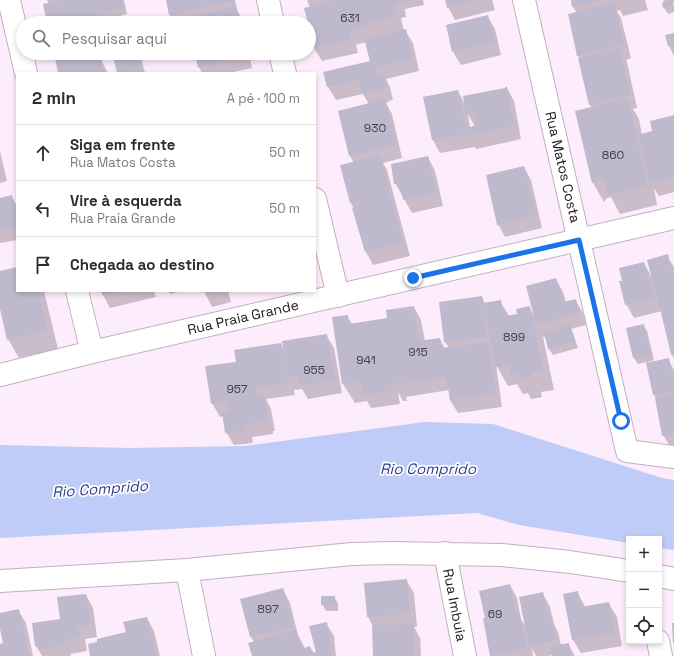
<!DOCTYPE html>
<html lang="pt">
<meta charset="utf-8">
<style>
body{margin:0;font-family:"Space Grotesk",sans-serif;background:#f7f7f7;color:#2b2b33}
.controls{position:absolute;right:12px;bottom:12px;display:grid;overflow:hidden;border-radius:0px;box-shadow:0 2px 6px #0003}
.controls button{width:36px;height:36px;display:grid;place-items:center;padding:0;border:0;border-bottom:1px solid #e1e1e2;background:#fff;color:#2b2b33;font:20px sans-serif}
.stop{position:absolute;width:12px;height:12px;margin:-9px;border:3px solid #1a73e8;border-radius:50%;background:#fff}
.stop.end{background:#1a73e8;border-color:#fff;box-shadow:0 1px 4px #0008}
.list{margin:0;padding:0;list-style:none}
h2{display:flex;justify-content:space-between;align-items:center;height:52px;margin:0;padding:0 16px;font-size:17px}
h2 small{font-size:13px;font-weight:400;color:#7c7c81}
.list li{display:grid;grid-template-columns:26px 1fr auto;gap:12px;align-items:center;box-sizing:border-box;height:56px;padding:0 16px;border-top:1px solid #e1e1e2}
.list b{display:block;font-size:15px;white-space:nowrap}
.list p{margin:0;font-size:13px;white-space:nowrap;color:#7c7c81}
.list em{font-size:13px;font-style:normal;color:#7c7c81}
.icon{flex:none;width:22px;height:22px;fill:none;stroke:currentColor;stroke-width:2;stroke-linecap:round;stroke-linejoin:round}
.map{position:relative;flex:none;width:674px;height:656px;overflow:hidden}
.search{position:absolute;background:#fff;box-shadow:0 2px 6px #0003;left:16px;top:16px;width:300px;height:44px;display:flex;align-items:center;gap:10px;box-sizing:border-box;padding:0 14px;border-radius:22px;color:#7c7c81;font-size:15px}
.panel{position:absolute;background:#fff;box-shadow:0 2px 6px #0003;left:16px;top:72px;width:300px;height:220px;border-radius:0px}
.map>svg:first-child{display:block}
</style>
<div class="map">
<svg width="674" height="656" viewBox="0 0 674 656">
<rect width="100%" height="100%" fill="#fdecfc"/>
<path fill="#beccf7" d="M425,422L493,424L662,478L674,480V550L659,548V539H629V543L519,525L477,513L0,538V445L130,448L244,446Z"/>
<path fill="#0003" fill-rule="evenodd" d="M47,0H124L127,14L106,19L107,23H48L49,4Z
M167,0H235L237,10L243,20L244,23H175L170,15Z
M307,0H423L424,5L405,9L406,17L401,18L404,31L405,30L413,43L419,71L386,79L390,87L393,100L388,101L389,102L386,103L392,114L402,158L383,163L387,170L410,256L373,265L366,252L354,209L351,203L341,166L354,163L350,156L369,104L363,94L336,100L328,87L371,62L366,42L356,45L358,53L322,61L314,48L309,23L310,8Z
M446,0H492L495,10L455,20L448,7Z
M572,0H645L648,10L623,16L620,10L617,11L621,18L631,58L626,60L627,62L637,108L633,109L639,119L642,135L653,132L674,116V192L659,196L654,188L657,205L620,214L611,197L607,198L604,202L593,183L592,108L590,105L580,58L578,56L577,13L573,7Z
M663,0H674V3L672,4L674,6V12L668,14L664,8L665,2Z
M487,16L495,29L501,55L461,65L453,52Z
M674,34V56L669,46L666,36Z
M58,53H94L99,61L101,60L108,73H60V57Z
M113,53H140L145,73H118Z
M196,53H249L252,68L229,73H202L199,67Z
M507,88L514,101L521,139L476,149L475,147L440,153L433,140L424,97L458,91L465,104ZM468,114L475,127L470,128Z
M0,151L7,181L0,183Z
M428,157L435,171L443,206L412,213L395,183Z
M524,167L531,180L542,228L505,237L498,224Z
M12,197L17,206V240L0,243V199Z
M667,256L674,267V358L671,354L662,311L634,318L626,304L623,281L644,263L652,278Z
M17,268V291H44L58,349L19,358L8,339L0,305V272Z
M556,279L563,292L566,302L575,300L583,313L586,325L571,329L573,333L578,348L553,355L549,349L546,337H543L554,390L541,392L542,397L531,399L528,393L523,394L517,384L508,386L496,365L502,407L458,413L450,400L449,390L406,397L407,401H403L398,392L400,404L371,408L367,401L355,403L343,384L334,318L347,316L352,324L388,319L414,307L421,320L425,341L440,339L445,349L449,348L445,342L440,303L482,297L485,304L500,301L509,316L518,315L530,308L533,314Z
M102,291H154L156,297L110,308L103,295Z
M169,291H182L170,294Z
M204,291H228L231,302L212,307Z
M643,325L647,331L654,360L648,362V363L668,359L674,370V448H671L663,435L656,399L654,394L647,362L638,364L634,358Z
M326,335L334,348L342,393L308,399L302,389L294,390L295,395L266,399L271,409L275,431H273V434L252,437L253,443L234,445L226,432L224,416L220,417L212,403L237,363L281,344L284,350Z
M406,580L414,593L417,627H414L420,638L421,656H374L373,626L368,617L365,584Z
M510,585L517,598L521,619L525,626L543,594L550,607L554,624L558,632L561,645L568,644L575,656H553V655L548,656H536L532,649L533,656H491L484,619H486Z
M283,589L290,603L298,635L303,644L305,649L310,647L314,653L317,652L326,623L334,636L336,656H253L254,642L251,637Z
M577,592L586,608L609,604L617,617L622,646L581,653L573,640Z
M86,595L93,608L97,637L85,639L87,651L70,654L71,656H42L36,646Z
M334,597L338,603V611H326L322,604Z
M18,610L26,623L33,656H0V645L4,644L0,624V614Z
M147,618L154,631L160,656H91L127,633Z"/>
<path fill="#beb9cc" d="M63,0H122L124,8L102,13L104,23H47L43,4Z
M166,0H233V1L169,15Z
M337,0H412V1L394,5L396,16L367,23V27L349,32L351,40L313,48L309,29V23H308L304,8Z
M445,0H474V1L447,8Z
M571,0H600V1L572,7Z
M671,0L673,5L663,8L662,2Z
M614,3L624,45L577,56L568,14Z
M236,6L239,18H237L238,23H188L187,18Z
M488,15L495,42L452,52L446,25Z
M406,29L412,58L376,67L378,74L383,73L387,87L382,88V89L362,94L359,80L327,87L323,72L370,61L364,39Z
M674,33V45L668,46L665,35Z
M620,48L630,95L589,105L578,58Z
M73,53H94L95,60L101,59L104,73H58L55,58Z
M112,53H137L141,69L124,73H117Z
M195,53H245V54L214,62L215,64L198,68Z
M505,87H507L514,126L468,136L467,134L432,140L423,97L458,90L466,128L477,125L475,112L466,114L463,96L505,88Z
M628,98L647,185L608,195L604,178L596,179L594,183H592L575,111Z
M385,99L396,145L349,156L338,111Z
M674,115V177L650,183L638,135L652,131L650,121Z
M380,155L403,243L365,252L352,208L360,206L359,201L350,203L340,165Z
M428,156L436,193L403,200L399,183L394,184L391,164Z
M524,166L536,215L497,225L486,175Z
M12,195L17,226L0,229V198Z
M668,254L674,280V353L671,354L661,313L647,260Z
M644,262L653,298L625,305L619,281H622L619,268Z
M17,267V291H38L48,330L7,340L0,309V271Z
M556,278L563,302L576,299L579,312L560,317V318L536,324L526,286Z
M101,291H118V292L102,295Z
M482,296L487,337L444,342L439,302Z
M501,300L504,316L517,314L516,309L530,306L543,371L531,373L532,378L519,380L518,373L511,375L509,364L496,367L483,303Z
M414,306L419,341L440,338L442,348L488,342L496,394L450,400L446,377L397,384V382L391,383L393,391L363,395L361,382L342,384L332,317L348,315L349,324L387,318L386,310Z
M644,324L651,354L633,358L626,328Z
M570,325L575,342L548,349L544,333Z
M327,334L335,380L300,386L298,375L288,377L282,341Z
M281,343L288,382L256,387L257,396L264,394L268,418H266L267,421L245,424L246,430L225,433L222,413L230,412L228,401L211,404L205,366L236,362L234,350Z
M669,358L674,385V391L653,395L646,363Z
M674,394V433L662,436L655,398Z
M407,579L410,614L367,617L364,583Z
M510,584L516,614H519L527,648L490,656L483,618H485L479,591Z
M283,588L293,627L250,637L240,599Z
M578,591L581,607L609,602L615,633L572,640L563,594Z
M543,592L549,618L551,617L556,640L529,646L519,597Z
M86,594L91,624L78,626L80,638L63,640L64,646H61L40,649L39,646H35L32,623L60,619L57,597Z
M321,596H335V604L321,605Z
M19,609L29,656H0V644L3,643L0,629V613Z
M147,617L156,656H90L88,644L97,642V639L126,632L123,622Z
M327,622L332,656H252L248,643L296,629L301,649L310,646L312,653L316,652L309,626Z
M672,623H674V643H673Z
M413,624L414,656H373L372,625Z
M569,643L571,656H552L550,646Z"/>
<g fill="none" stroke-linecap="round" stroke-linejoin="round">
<defs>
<path id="minor" d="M524,0L627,451L674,457
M0,375L92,352
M445,553L465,656
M187,570L204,656
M659,576L674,579
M0,581L187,570L352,554L392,553L502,555L570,562L629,571
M658,641L661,656"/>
<path id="tertiary" d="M9,0L26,73
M268,0L273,23
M280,53L285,73
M315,199L338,296
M77,291L92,352L674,218"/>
</defs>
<use href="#minor" stroke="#c1b0c0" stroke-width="24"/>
<use href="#tertiary" stroke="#c1b0c0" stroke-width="24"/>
<use href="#minor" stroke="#fff" stroke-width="22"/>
<use href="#tertiary" stroke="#fff" stroke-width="22"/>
</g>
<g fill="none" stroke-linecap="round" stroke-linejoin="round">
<path stroke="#1a73e8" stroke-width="5" d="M413,278L579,240L621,421"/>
</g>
<g text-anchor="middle" stroke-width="3.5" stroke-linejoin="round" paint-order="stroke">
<g font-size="12" fill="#464049">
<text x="350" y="22">631</text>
<text x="375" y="132">930</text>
<text x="613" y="159">860</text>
<text x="514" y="341">899</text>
<text x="418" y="356">915</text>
<text x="366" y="364">941</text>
<text x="314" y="374">955</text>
<text x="237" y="393">957</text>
<text x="268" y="613">897</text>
<text x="495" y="618">69</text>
</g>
<g font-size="14" fill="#1e181d" stroke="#fff">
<text transform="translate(563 167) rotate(77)" y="5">Rua Matos Costa</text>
<text transform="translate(243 317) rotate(-13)" y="5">Rua Praia Grande</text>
<text transform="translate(455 605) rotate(79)" y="5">Rua Imbuia</text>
</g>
<g font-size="15" font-style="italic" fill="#2e3d8d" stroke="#fff">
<text x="428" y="474">Rio Comprido</text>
<text transform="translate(100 489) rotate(-4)" y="5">Rio Comprido</text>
</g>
</g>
</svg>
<div class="controls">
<button>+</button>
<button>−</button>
<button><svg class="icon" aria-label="locate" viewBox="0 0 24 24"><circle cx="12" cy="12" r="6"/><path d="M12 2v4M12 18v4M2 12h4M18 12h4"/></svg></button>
</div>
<div class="stop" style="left:621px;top:421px"></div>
<div class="stop end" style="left:413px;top:278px"></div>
<div class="search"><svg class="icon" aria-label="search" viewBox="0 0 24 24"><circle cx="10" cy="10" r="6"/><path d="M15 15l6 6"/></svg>Pesquisar aqui</div>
<section class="panel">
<h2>2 min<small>A pé · 100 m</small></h2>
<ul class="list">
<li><svg class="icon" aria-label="ahead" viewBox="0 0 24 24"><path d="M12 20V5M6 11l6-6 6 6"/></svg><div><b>Siga em frente</b><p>Rua Matos Costa</p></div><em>50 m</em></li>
<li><svg class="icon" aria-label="left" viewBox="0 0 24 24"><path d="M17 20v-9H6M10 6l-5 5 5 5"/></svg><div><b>Vire à esquerda</b><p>Rua Praia Grande</p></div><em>50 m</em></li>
<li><svg class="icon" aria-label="arrive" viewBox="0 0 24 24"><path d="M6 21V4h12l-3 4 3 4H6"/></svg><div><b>Chegada ao destino</b></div></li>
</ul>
</section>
</div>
